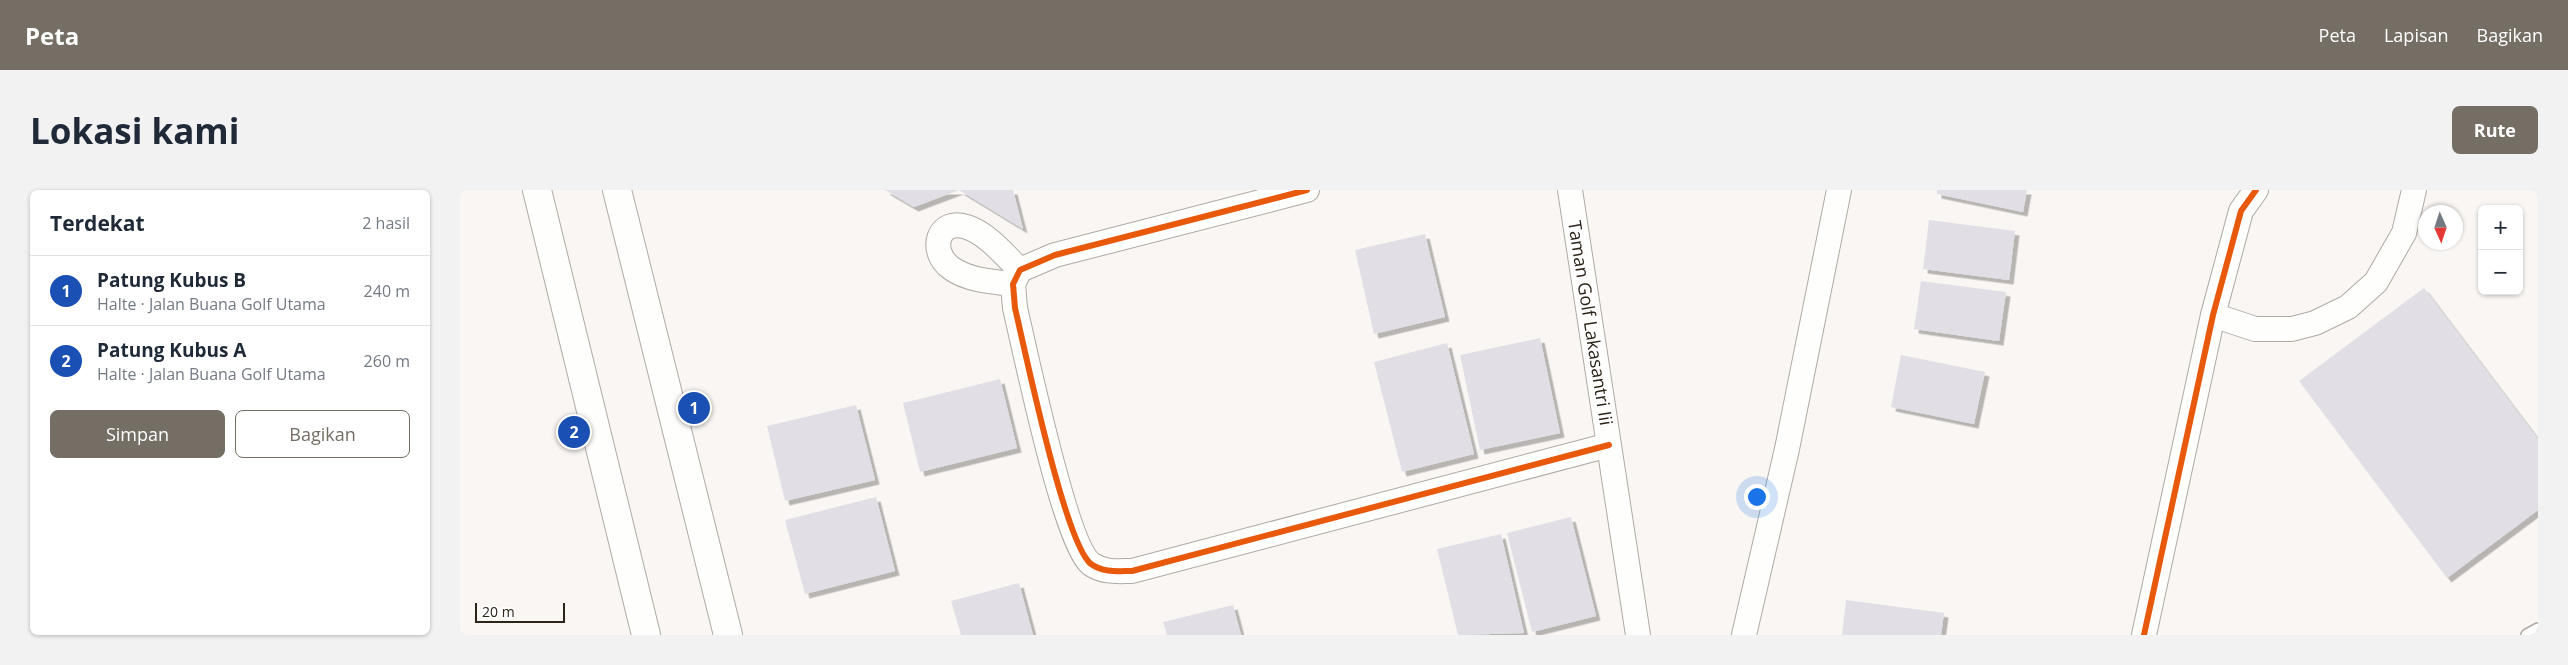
<!DOCTYPE html>
<html lang="id">
<meta charset="utf-8">
<style>
body{margin:0;font-family:"Open Sans",sans-serif;background:#f2f2f3;color:#1f2937}
.controls{position:absolute;right:15px;top:15px;display:grid;overflow:hidden;border-radius:8px;box-shadow:0 1px 4px #0004}
.controls button{width:45px;height:45px;display:grid;place-items:center;padding:0;border:0;border-bottom:1px solid #e0e1e3;background:#fff;color:#1f2937;font:25px sans-serif}
.compass{position:absolute;left:1958px;top:15px;width:45px;height:45px;border-radius:50%;background:#fff;box-shadow:0 1px 4px #0004;rotate:177deg}
.scale{position:absolute;left:15px;bottom:12px;width:90px;box-sizing:border-box;padding-left:5px;border:2px solid #2c2418;border-top:0;font-size:14px;line-height:18px;white-space:nowrap;color:#2c2418;-webkit-text-stroke:4px #fff;paint-order:stroke}
.you{position:absolute;left:1296px;top:306px;width:18px;height:18px;margin:-12px;border:4px solid #fff;border-radius:50%;background:#1a73e8;box-shadow:0 0 0 8px #1a73e833}
.badge{display:grid;place-items:center;width:32px;height:32px;border-radius:50%;background:#746e65;color:#fff;font-size:16px;font-weight:700}
.pin{position:absolute;translate:-50% -50%;border:2px solid #fff;box-shadow:0 1px 5px #0006}
.list{margin:0;padding:0;list-style:none}
h2{display:flex;justify-content:space-between;align-items:center;height:65px;margin:0;padding:0 20px;font-size:21px}
h2 small{font-size:16px;font-weight:400;color:#747a83}
.list li{display:grid;grid-template-columns:32px 1fr auto;gap:15px;align-items:center;box-sizing:border-box;height:70px;padding:0 20px;border-top:1px solid #e0e1e3}
.list b{display:block;font-size:19px;white-space:nowrap}
.list p{margin:0;font-size:16px;white-space:nowrap;color:#747a83}
.list em{font-size:16px;font-style:normal;color:#747a83}
.actions{display:flex;gap:10px;padding:15px 20px}
.actions a{flex:1;padding:11px 0;border:1px solid #746e65;border-radius:8px;text-align:center;font-size:18px;color:#746e65}
.actions .main{background:#746e65;color:#fff}
.map{position:relative;flex:none;width:2078px;height:445px;overflow:hidden;border-radius:8px}
header{display:flex;align-items:center;gap:30px;box-sizing:border-box;height:70px;padding:0 25px;background:#746e65;color:#fff}
header strong{font-size:24px}
nav{display:flex;gap:28px;margin-inline-start:auto;font-size:18px}
.intro{display:flex;align-items:center;justify-content:space-between;box-sizing:border-box;height:120px;padding:0 30px}
h1{margin:0;font-size:35px}
.button{padding:12px 22px;border-radius:8px;background:#746e65;color:#fff;font-size:18px;font-weight:700}
main{display:flex;gap:30px;padding:0 30px}
aside{flex:1;background:#fff;border-radius:8px;box-shadow:0 1px 4px #0004}
.map>svg:first-child{display:block}
</style>
<header>
<strong>Peta</strong>
<nav><a>Peta</a><a>Lapisan</a><a>Bagikan</a></nav>
</header>
<div class="intro"><h1>Lokasi kami</h1><a class="button">Rute</a></div>
<main>
<aside>
<h2>Terdekat<small>2 hasil</small></h2>
<ul class="list">
<li><span class="badge" style="background:#1a4fb4">1</span><div><b>Patung Kubus B</b><p>Halte · Jalan Buana Golf Utama</p></div><em>240 m</em></li>
<li><span class="badge" style="background:#1a4fb4">2</span><div><b>Patung Kubus A</b><p>Halte · Jalan Buana Golf Utama</p></div><em>260 m</em></li>
</ul>
<div class="actions"><a class="main">Simpan</a><a>Bagikan</a></div>
</aside>
<div class="map">
<svg width="2078" height="445" viewBox="0 0 2078 445">
<defs>
<filter id="shadow"><feDropShadow dx="4.5" dy="4.5" stdDeviation="0" flood-color="#0004"/></filter>
</defs>
<rect width="100%" height="100%" fill="#f9f6f3"/>
<path fill="#e1dfe5" filter="url(#shadow)" d="M425,0H499L454,17Z
M499,0H553L563,39Z
M1477,0H1567L1563,22L1477,4Z
M1469,30L1555,41L1549,90L1463,79Z
M965,44L985,127L914,144L895,60Z
M1461,91L1546,102L1539,151L1454,139Z
M1964,98L2078,249V320L1987,388L1839,191Z
M1080,148L1100,243L1020,260L1000,165Z
M987,153L1014,264L942,282L914,172Z
M1441,165L1525,182L1514,234L1431,217Z
M540,189L557,258L460,282L443,213Z
M396,215L415,290L325,311L307,236Z
M416,307L435,381L345,404L325,330Z
M1111,327L1136,426L1072,442L1047,343Z
M1041,344L1064,443L998,445L977,359Z
M559,393L573,445H501L491,411Z
M1386,410L1484,423L1481,445H1382Z
M773,415L781,445H707L703,432Z"/>
<g fill="none" stroke-linecap="round" stroke-linejoin="round">
<defs>
<path id="lane" d="M2067,445L2078,439"/>
<path id="street" d="M847,0L595,65L560,80L553,94L555,118C565,160 605,354 631,374C644,383 658,381 672,381L1149,255
M1110,0L1178,445
M553,94C533,92 507,90 491,78C468,61 478,27 507,37C528,44 545,66 560,80
M1753,125L1795,139H1832L1855,133L1888,117L1916,92L1944,43L1954,0
M1284,445L1327,259L1379,0
M1684,445L1753,125L1781,21L1796,0"/>
<path id="secondary" d="M77,0L186,445
M157,0L268,445"/>
</defs>
<use href="#lane" stroke="#afaaa3" stroke-width="14"/>
<use href="#street" stroke="#afaaa3" stroke-width="26"/>
<use href="#secondary" stroke="#afaaa3" stroke-width="30"/>
<use href="#lane" stroke="#fefefd" stroke-width="11"/>
<use href="#street" stroke="#fefefd" stroke-width="24"/>
<use href="#secondary" stroke="#fefefd" stroke-width="28"/>
<defs>
<path id="cycleway" d="M847,0L595,65L560,80L553,94L555,118C565,160 605,354 631,374C644,383 658,381 672,381L1149,255
M1684,445L1753,125L1781,21L1796,0"/>
</defs>
<use href="#cycleway" stroke="#fff" stroke-width="9"/>
<use href="#cycleway" stroke="#e8590c" stroke-width="6"/>
</g>
<g text-anchor="middle" stroke-width="5" stroke-linejoin="round" paint-order="stroke">
<g font-size="18" fill="#2c2418" stroke="#fff">
<text transform="translate(1130 133) rotate(81)" y="6">Taman Golf Lakasantri Iii</text>
</g>
</g>
</svg>
<div class="controls">
<button>+</button>
<button>−</button>
</div>
<svg class="compass" viewBox="-18 -18 36 36"><path d="M0-13l5 13h-10z" fill="#e53935"/><path d="M0 13l5-13h-10z" fill="#747a83"/></svg>
<div class="scale">20 m</div>
<div class="you"></div>
<div class="pin badge" style="left:234px;top:218px;background:#1a4fb4">1</div>
<div class="pin badge" style="left:114px;top:242px;background:#1a4fb4">2</div>
</div>
</main>
